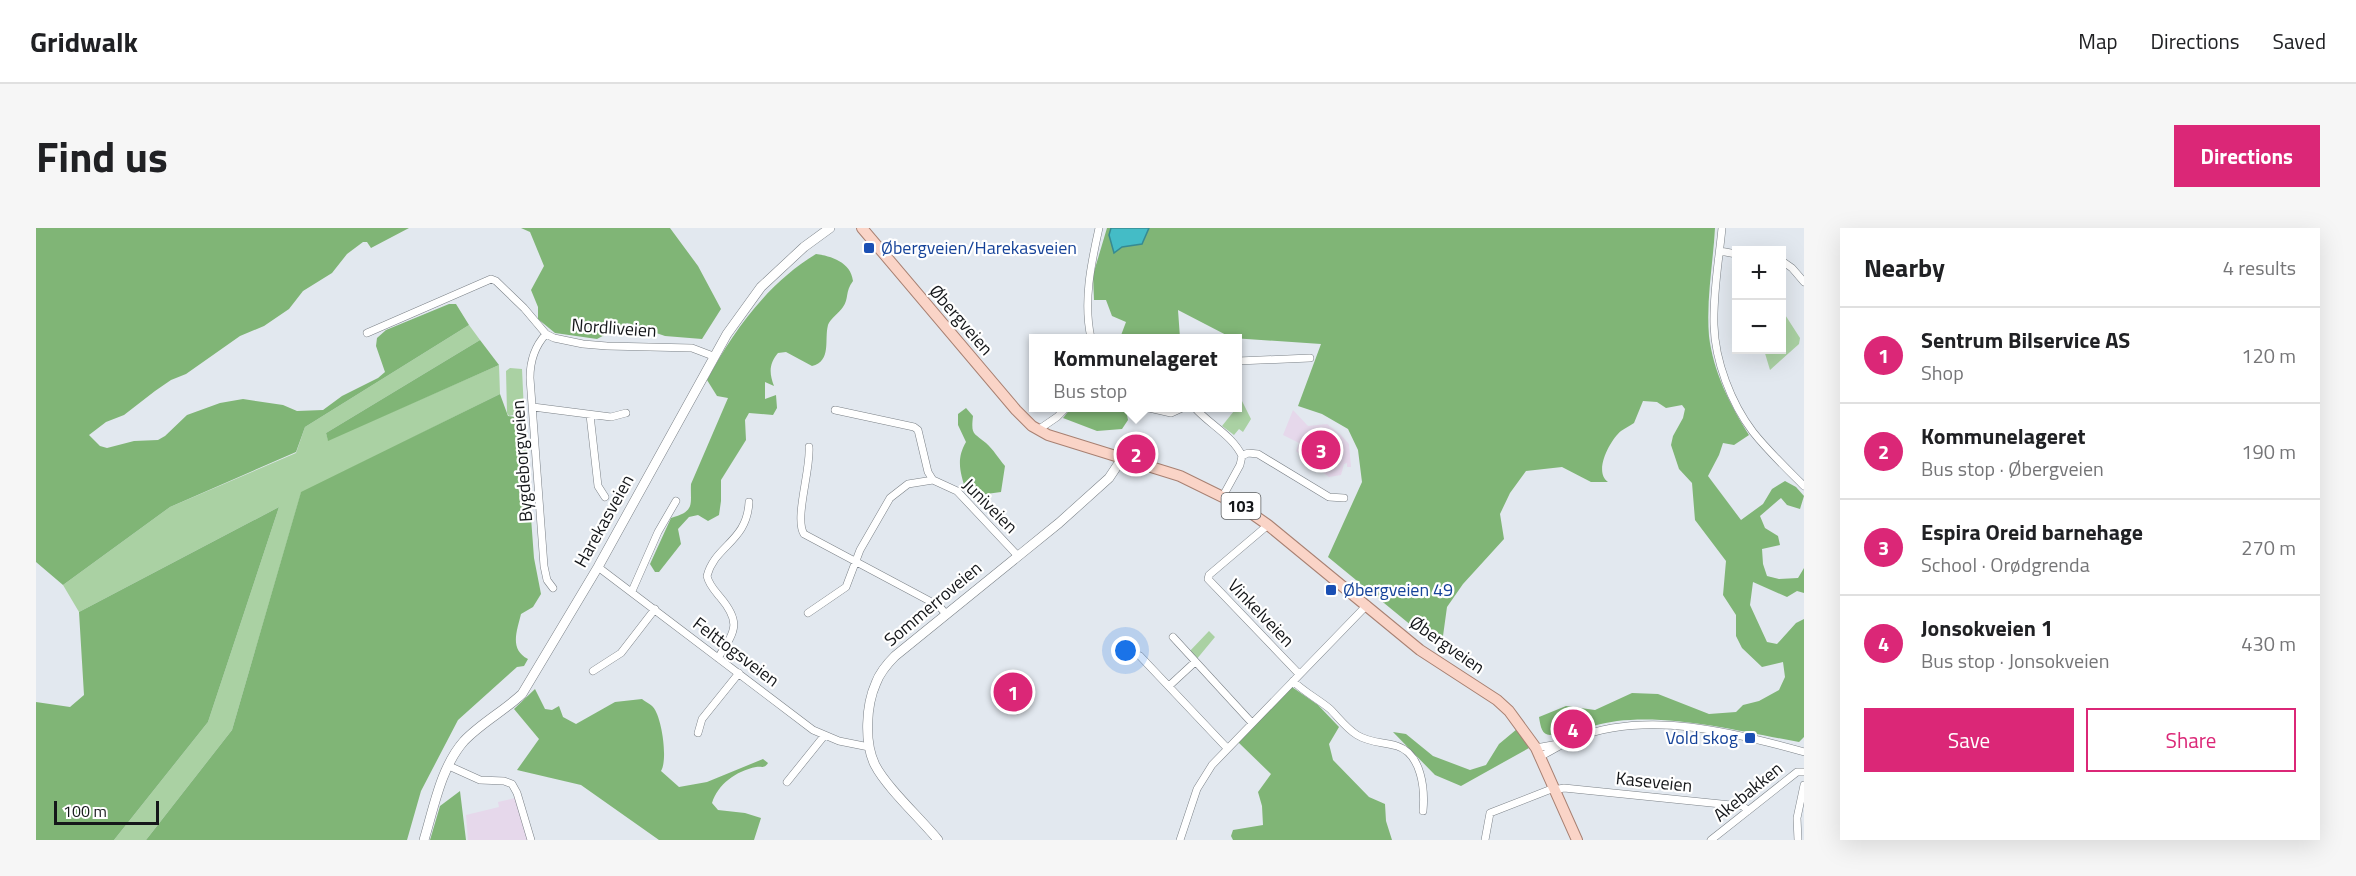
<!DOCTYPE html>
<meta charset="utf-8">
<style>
body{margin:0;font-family:"Titillium Web",sans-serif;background:#f6f6f6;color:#202124}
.controls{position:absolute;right:18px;top:18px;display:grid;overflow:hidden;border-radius:0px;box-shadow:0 6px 24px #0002}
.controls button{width:54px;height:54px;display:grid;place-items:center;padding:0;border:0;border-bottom:2px solid #e0e0e0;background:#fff;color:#202124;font:30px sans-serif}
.scale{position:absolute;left:18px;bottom:15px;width:105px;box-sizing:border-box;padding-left:6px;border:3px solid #15171a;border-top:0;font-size:16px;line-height:21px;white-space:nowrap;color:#15171a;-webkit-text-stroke:4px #fff;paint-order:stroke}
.you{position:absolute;left:1090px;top:423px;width:21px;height:21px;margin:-15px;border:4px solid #fff;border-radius:50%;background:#1a73e8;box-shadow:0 0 0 9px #1a73e833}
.badge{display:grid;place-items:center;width:39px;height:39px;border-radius:50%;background:#db2777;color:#fff;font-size:20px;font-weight:700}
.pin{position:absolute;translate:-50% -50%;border:3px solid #fff;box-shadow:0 2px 6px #0006}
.popup{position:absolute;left:993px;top:106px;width:213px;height:78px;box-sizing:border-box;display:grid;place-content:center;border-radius:0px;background:#fff;filter:drop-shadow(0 2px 4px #0005);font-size:20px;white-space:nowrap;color:#757577}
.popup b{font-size:22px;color:#202124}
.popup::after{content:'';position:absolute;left:50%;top:100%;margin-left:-12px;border:12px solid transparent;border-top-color:#fff}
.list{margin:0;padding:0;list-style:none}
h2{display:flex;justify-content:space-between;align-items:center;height:78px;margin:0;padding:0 24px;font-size:26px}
h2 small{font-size:20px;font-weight:400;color:#757577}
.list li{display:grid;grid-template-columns:39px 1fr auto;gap:18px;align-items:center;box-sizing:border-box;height:96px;padding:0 24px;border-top:2px solid #e0e0e0}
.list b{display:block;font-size:22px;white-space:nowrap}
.list p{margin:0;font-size:20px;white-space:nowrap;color:#757577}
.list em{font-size:20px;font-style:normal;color:#757577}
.actions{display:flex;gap:12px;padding:18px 24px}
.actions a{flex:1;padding:14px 0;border:2px solid #db2777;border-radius:0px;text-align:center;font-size:21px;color:#db2777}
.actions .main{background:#db2777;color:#fff}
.map{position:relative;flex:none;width:1768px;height:612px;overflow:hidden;border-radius:0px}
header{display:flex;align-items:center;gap:36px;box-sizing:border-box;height:84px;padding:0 30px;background:#fff;border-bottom:2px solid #e0e0e0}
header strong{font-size:28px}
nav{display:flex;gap:33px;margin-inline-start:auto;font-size:21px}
.intro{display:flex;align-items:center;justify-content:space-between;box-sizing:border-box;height:144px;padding:0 36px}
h1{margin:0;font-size:42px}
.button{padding:15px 27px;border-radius:0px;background:#db2777;color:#fff;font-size:21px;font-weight:700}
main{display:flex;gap:36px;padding:0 36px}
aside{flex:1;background:#fff;border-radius:0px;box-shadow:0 6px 24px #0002}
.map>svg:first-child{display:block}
</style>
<header>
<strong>Gridwalk</strong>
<nav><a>Map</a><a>Directions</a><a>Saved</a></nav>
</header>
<div class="intro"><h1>Find us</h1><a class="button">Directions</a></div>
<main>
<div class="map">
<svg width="1768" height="612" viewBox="0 0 1768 612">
<rect width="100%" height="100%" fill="#e2e8ef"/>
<path fill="#e6d8eb" d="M1257,182L1272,198L1291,196L1304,206L1313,216L1315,239H1311V235L1308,236L1305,247L1293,249L1260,223L1263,215L1247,207Z
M479,570L492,612H432L430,587L463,579L462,574Z"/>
<path fill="#aad1a3" d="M1746,82L1764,110L1763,116L1734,142L1728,122H1746Z
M433,97L444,112L290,205L292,212L463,137L464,166L265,265L196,502L110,612H78L172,494L243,279L43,384L27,357L134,279L260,225L269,199Z
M474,140L486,141L488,184L473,188L471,185L470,143Z
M1206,173L1215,191L1207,204L1203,201L1198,207L1186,198Z
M1173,403L1179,409L1160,432L1152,425Z"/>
<path fill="#80b576" d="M0,0H373L335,20L331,14H327L311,26L296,45L267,63L253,81L228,98L204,108L150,146L135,152L119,163L88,187L70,194L53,207L64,218L71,220L98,213L122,212L129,208L151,187L184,175L207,171L247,177L261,183L287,182L306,168L342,150L349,144L340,118L341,110L350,102L413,76H420L433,97L269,199L260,224L134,279L27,357L0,334Z
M485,0H634L662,38L685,81L666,111L629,108L591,95L561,111L519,105L502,91V79L495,62L508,38L494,4Z
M1071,0H1075L1073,7L1086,19L1106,16L1113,0H1679C1677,36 1670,72 1673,108C1677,143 1694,177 1713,207L1698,217L1687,215L1683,227L1672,248L1705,292L1727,276L1736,261L1749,253L1760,259L1768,268L1764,281L1751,277L1745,270L1724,288L1729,300L1742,308L1744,317L1726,321L1727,336L1731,348L1743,351L1762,350L1768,340V365L1761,363L1751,369L1717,354L1714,377L1731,414L1741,416L1760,395L1768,391V509L1763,514C1708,504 1637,486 1581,493C1566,495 1550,500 1536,503L1533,496L1529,494L1523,497L1522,505C1507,511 1505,502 1503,489L1530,478L1559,482L1596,465L1622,466L1673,486L1700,484L1707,477L1723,473L1743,462L1749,449L1747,434L1726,439L1706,420L1700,408V387L1687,367L1690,333L1659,292L1656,255L1643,241L1635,217L1637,208L1647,190L1649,181L1646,177L1630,180L1621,174L1607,173L1598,195C1594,198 1589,200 1585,203C1574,212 1557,244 1572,254H1555L1526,239L1490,243L1474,265L1464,286L1468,311L1427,356L1411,379L1407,408L1384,397L1376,398L1292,329L1326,254L1322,222L1312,201L1286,186L1262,178L1285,116L1196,110L1142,82L1144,110H1084L1090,94L1076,88L1070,72H1058L1057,47Z
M780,26C795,28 815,34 817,53C809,63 813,71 807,79C803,85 794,91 792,97C788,112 796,133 776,138L750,124L742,125C733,136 733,145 738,158L729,154V171L740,167L741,180L737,187L713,185L709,192L710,212L685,252V273L683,287L672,293L662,287L653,289L642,301L645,316L623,344H619L614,336L635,290C660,283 654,276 655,256L692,170L681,168L671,152C697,103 732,55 780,26Z
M444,112L463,137L292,213L290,205Z
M464,166L472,188L488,190L492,237L485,259L494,276L498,330L505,366L497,379L485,386C481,403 473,421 492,431L488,438L481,439L422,492L385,563L371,612H110L196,502L265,264Z
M930,180L937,188C935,207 937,204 950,215C957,221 963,231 969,238L965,264L943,267L930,263C924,244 920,231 930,214L922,197V186Z
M1035,180H1072L1073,182H1090L1092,192L1086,201L1061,203L1027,190Z
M243,279L172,494L78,612H0V474L34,479L48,467L43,384Z
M1256,459L1282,477L1303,499L1293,516L1297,532L1333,569L1349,576L1350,593L1356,612H1197L1195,608L1197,602L1227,597L1226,578L1222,564L1235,546L1202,514Z
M499,461L509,481L516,482L523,478L527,489L540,496L579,474L606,471C609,474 615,476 617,479C626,489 632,532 625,543L643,559L671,554L727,531L732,535C728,541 726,538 720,539C700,543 682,556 676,575L682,582L709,585L725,590L718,612H623L545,557L481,542L503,511L478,481Z
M1481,501L1493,520L1425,558L1399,547L1357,504L1370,506L1397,528L1434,542L1450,537L1463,516Z
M424,563L430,612H394L404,578Z"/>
<path fill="#44bcc6" stroke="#368a92" stroke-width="1.5" d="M1075,0H1113L1106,16L1086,19L1078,25L1073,7Z"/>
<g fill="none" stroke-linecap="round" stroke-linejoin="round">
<defs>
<path id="street" d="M1686,0C1683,32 1677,64 1678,97C1679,133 1695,175 1717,204C1732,223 1751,241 1768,258
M1684,23L1700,26
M1746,33L1756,40L1768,54
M331,105L455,51L460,53L488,80L510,106L518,110L547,116L571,118L656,120L677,128
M510,106C498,119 494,133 494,150L508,338L511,352L517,360
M1055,110C1047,74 1055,36 1063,0
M1202,133L1274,130
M497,179L575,189L590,185
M1113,180L1135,185L1146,180
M1159,180C1173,196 1197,208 1206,228L1204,237L1187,268
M799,182L878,199L882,202L892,244L897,252L921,263L982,328
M554,187L562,258L569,269
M1002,202L1021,189L1030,180
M773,219C775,241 758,291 768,306L903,378L910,386
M1206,228L1212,225L1222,226L1293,269L1308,270
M1232,297L1173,347L1172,351L1263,446
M562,339L777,502L803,513L833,519
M596,363L622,304L640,273
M772,385L810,359L824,322L854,270L872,256L897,252
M1137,409L1216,495
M1104,428L1191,520
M682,430C699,403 706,395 684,369C679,363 673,357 671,348C679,317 711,314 713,274
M557,443L585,425L619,381
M1257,453C1268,464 1282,471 1294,481C1303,490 1310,500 1321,507C1334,515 1347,514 1361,518C1386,526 1389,562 1387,583
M1133,458L1159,434
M662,505L666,491L703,445
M1500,520L1522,516
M1503,529C1516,523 1527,515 1540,510C1611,482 1697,504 1768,524
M413,538L444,552L468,553L476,556L481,565L495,612
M751,554L788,508
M1518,562L1528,560L1695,577L1707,578L1712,583
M1144,612L1161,561L1176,537L1331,377
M1449,612L1454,585L1518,560
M1675,612L1761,544H1768
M1762,612L1761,590L1768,557"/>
<path id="secondary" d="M388,612C398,579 405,539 428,513C445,495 468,483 486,466L562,339L691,106L725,59L768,19L794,0
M902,612C885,591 851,560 839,537C828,515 830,477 840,455C844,444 851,436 859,428L1023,295L1073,250L1087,229"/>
<path id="primary" d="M826,0L980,182L996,198L1012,207L1144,248L1205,278L1232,297L1384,422L1461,472L1473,483L1500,520L1541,612"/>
</defs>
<use href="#street" stroke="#7b8187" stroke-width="8"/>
<use href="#secondary" stroke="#7b8187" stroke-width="10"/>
<use href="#primary" stroke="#a88072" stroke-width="12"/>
<use href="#street" stroke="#fff" stroke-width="7"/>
<use href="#secondary" stroke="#fff" stroke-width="9"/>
<use href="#primary" stroke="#fad4c7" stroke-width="10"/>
</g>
<g fill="#1a4fb4" stroke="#fff" stroke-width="2">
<rect x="827" y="14" width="12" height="12" rx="3"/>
<rect x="1289" y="356" width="12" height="12" rx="3"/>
<rect x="1708" y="504" width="12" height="12" rx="3"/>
</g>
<g text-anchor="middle" stroke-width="4.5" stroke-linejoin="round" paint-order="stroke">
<rect fill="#fff" stroke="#5b5d5f" stroke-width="1.5" x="1185.5" y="265" width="39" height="26" rx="4.5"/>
<g font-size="16" font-weight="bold" fill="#15171a">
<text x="1205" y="284">103</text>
</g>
<g font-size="18" fill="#164399" stroke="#fff" text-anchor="start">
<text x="845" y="26">Øbergveien/Harekasveien</text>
<text x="1307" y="368">Øbergveien 49</text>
<text x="1702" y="516" text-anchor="end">Vold skog</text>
</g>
<g font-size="18" fill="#15171a" stroke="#fff">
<text transform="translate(925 92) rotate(49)" y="6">Øbergveien</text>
<text transform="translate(578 100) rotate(4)" y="6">Nordliveien</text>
<text transform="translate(486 233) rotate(-94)" y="6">Bygdeborgveien</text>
<text transform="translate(954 278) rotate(45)" y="6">Juniveien</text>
<text transform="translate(568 293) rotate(-61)" y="6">Harekasveien</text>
<text transform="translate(897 376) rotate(-40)" y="6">Sommerroveien</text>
<text transform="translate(1225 385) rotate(46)" y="6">Vinkelveien</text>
<text transform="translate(1411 417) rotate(35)" y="6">Øbergveien</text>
<text transform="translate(700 424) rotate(37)" y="6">Felttogsveien</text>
<text transform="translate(1618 554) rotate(6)" y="6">Kaseveien</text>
<text transform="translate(1712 564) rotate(-39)" y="6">Akebakken</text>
</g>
</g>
</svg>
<div class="controls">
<button>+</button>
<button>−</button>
</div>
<div class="scale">100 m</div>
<div class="you"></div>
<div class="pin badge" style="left:977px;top:464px">1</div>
<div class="pin badge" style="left:1100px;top:226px">2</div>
<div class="popup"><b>Kommunelageret</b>Bus stop</div>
<div class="pin badge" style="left:1285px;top:222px">3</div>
<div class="pin badge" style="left:1537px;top:501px">4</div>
</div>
<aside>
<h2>Nearby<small>4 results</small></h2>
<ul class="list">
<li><span class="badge">1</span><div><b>Sentrum Bilservice AS</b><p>Shop</p></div><em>120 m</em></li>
<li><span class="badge">2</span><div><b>Kommunelageret</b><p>Bus stop · Øbergveien</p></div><em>190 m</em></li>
<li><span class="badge">3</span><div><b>Espira Oreid barnehage</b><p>School · Orødgrenda</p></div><em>270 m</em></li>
<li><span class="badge">4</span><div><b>Jonsokveien 1</b><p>Bus stop · Jonsokveien</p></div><em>430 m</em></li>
</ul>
<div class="actions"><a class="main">Save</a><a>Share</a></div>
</aside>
</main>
